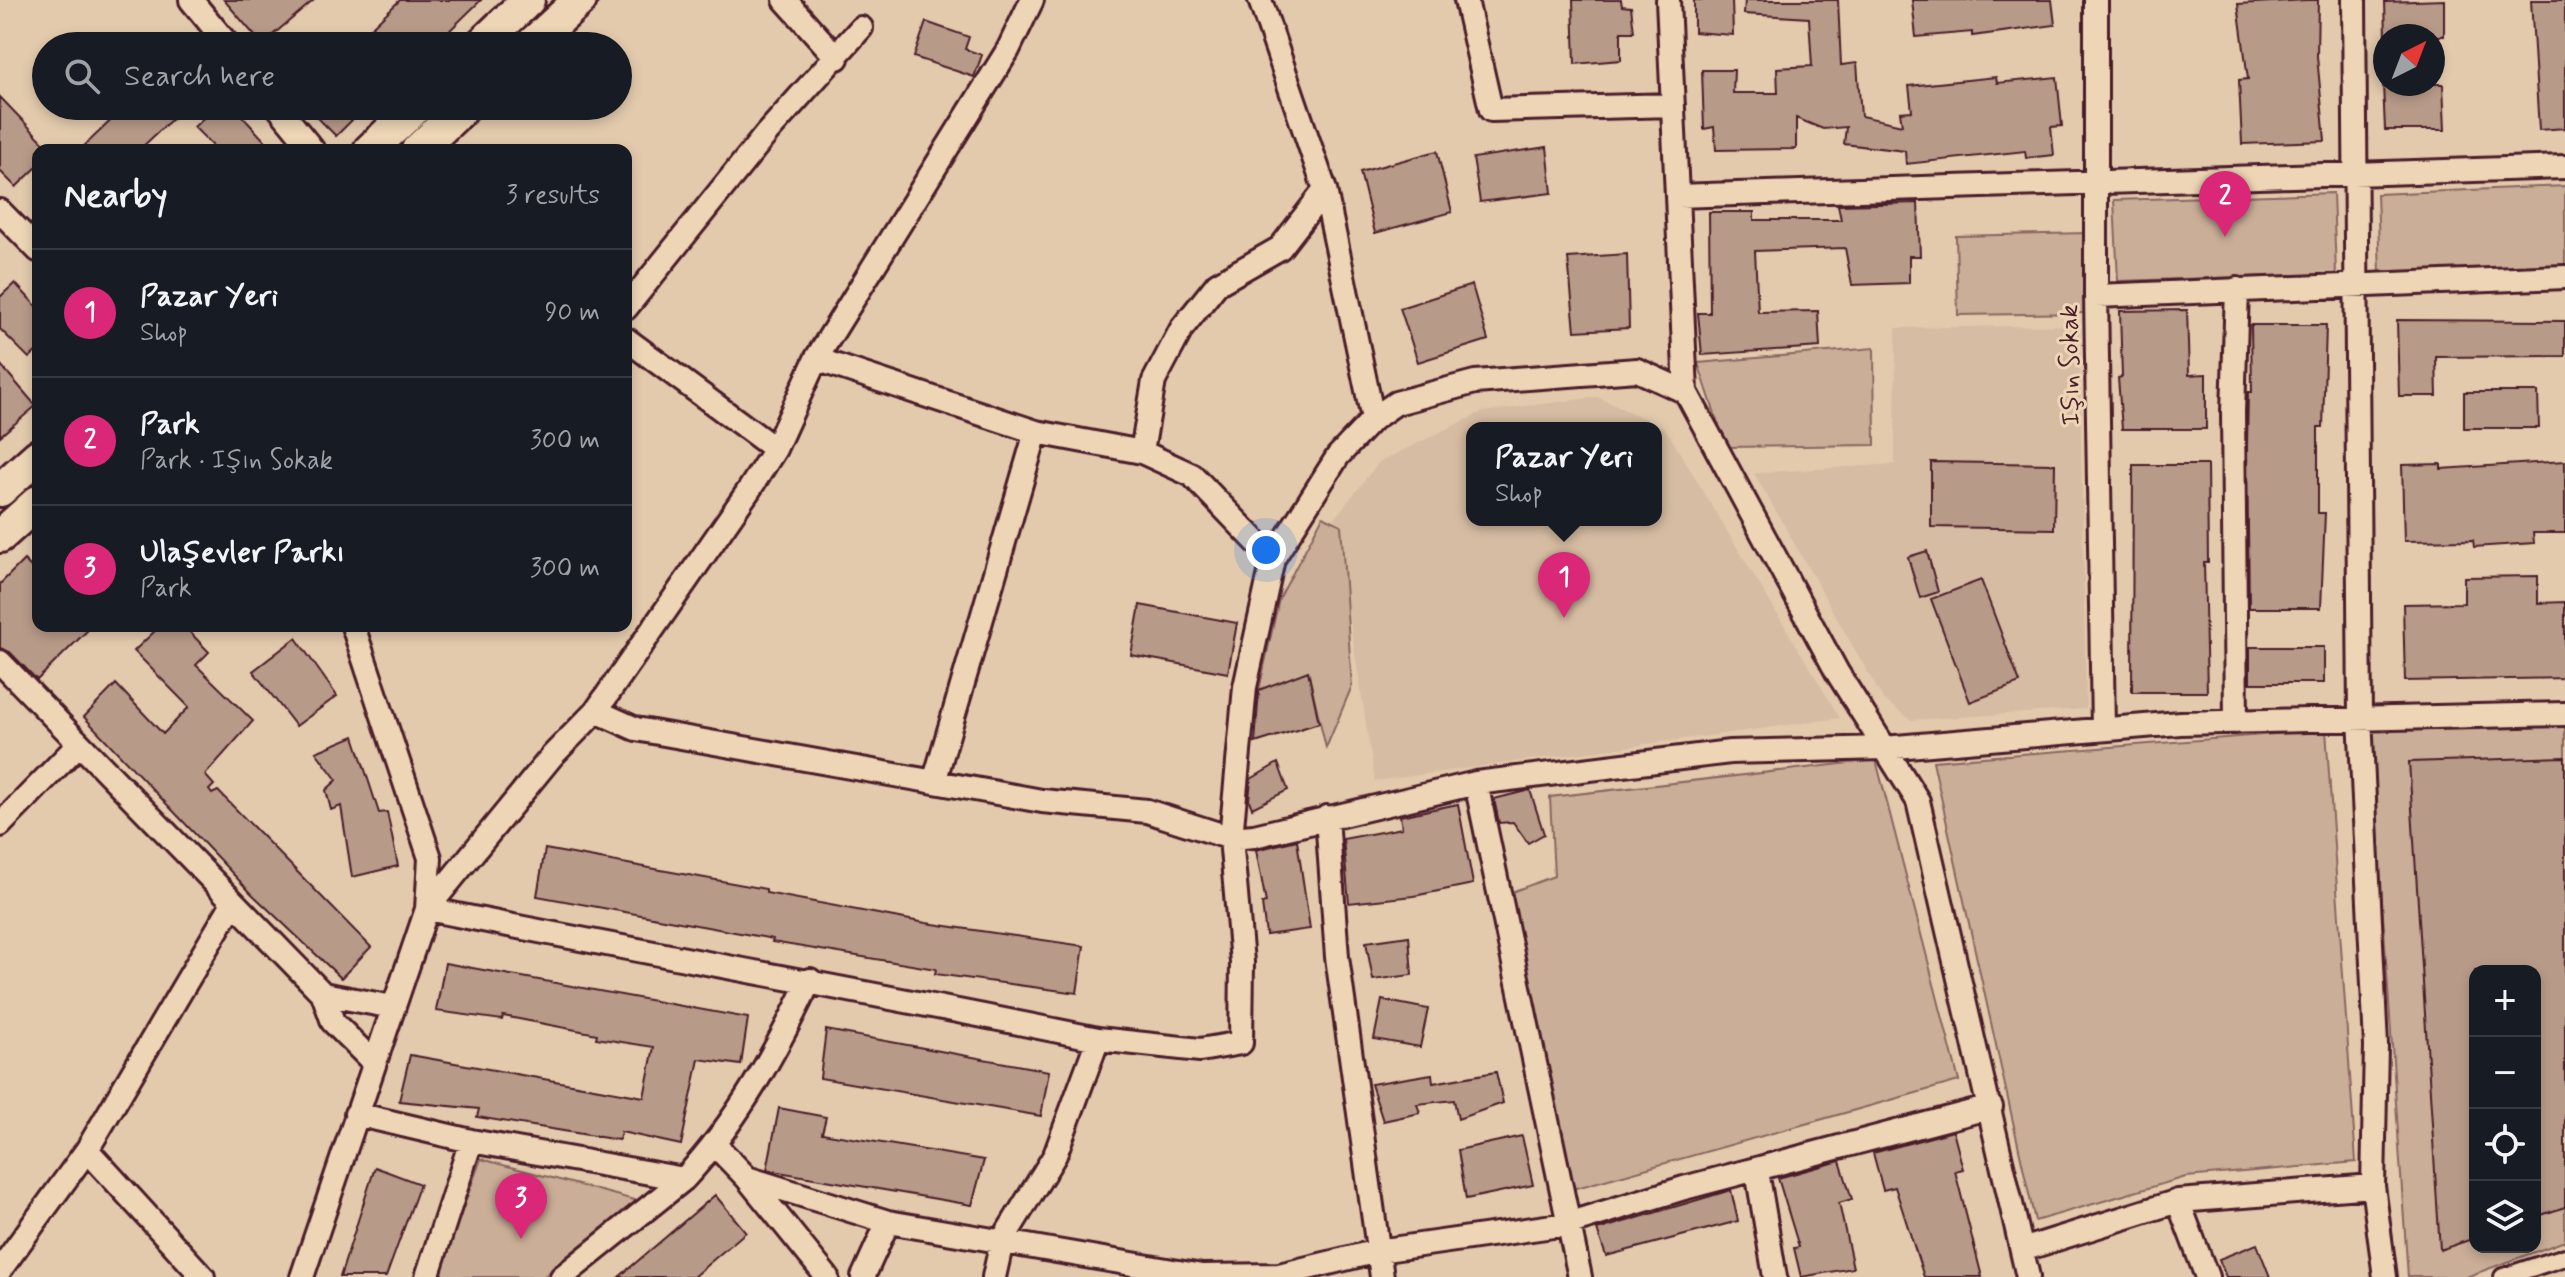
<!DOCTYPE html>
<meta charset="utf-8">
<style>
body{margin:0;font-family:Mynerve,sans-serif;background:#242831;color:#f1f3f6}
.controls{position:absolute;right:24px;bottom:24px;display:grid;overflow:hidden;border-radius:16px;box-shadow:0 4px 12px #0003}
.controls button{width:72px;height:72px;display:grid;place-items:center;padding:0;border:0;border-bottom:2px solid #363941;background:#171b24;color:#f1f3f6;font:40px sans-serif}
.compass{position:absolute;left:2373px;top:24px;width:72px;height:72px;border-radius:50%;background:#171b24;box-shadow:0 4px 12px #0003;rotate:42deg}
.you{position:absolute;left:1266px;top:550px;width:28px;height:28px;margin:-20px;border:6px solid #fff;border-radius:50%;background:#1a73e8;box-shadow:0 0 0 12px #1a73e833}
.badge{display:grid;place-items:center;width:52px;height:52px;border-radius:50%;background:#db2777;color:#fff;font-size:26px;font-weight:700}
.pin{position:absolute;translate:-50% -66px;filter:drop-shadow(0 2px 4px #0008)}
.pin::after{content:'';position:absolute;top:42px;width:28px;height:24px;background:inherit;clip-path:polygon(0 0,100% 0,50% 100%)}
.popup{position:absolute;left:1466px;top:422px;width:196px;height:104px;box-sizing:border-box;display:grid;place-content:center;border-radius:16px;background:#171b24;filter:drop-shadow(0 2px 6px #0005);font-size:26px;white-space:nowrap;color:#9ea1a6}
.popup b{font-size:30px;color:#f1f3f6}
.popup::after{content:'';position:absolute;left:50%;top:100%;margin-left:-16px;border:16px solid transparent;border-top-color:#171b24}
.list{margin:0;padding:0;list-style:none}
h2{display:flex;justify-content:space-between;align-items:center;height:104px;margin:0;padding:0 32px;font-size:34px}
h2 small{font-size:26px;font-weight:400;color:#9ea1a6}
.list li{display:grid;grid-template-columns:52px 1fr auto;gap:24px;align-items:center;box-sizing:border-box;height:128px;padding:0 32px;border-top:2px solid #363941}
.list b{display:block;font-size:30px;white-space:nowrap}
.list p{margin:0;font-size:26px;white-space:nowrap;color:#9ea1a6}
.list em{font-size:26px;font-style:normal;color:#9ea1a6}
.icon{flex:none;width:44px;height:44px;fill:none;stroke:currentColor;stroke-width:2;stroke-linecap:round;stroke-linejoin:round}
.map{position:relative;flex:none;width:2565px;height:1277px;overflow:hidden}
.search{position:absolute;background:#171b24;box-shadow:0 4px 12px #0003;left:32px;top:32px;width:600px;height:88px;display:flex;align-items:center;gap:20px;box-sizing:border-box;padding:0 28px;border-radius:44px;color:#9ea1a6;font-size:30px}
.panel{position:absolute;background:#171b24;box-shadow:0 4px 12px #0003;left:32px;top:144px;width:600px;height:488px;border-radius:16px}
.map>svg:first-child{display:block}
</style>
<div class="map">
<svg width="2565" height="1277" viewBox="0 0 2565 1277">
<rect width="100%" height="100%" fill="#e3caad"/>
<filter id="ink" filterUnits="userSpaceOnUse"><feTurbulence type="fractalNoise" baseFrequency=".0125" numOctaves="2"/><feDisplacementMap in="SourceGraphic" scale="16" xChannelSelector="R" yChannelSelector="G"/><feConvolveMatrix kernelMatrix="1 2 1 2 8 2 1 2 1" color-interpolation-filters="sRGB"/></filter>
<g filter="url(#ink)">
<path fill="#d6bca2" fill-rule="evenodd" d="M2079,325L2086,709L1911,720L1883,699L1754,473L1895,464L1896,328Z
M1597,397L1665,428L1840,718L1375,781L1334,519L1379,462L1482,412ZM1472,428H1656V520H1472Z"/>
<path fill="#caae97" stroke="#8a6661" stroke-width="2" fill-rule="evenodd" d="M2565,186V265L2380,273L2377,194Z
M2333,193L2336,274L2118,281L2114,200Z
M2086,233L2088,313L1958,315L1956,236Z
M1874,348L1875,445L1726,447L1698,363Z
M1323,516L1341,525L1352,686L1326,748L1308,671L1259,690L1279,599Z
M2565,724V1241L2466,1277H2408L2370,728ZM2475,971H2535V1247H2475Z
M2326,730L2356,1162L2186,1177L2035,1221L1933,761Z
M1876,760L1959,1081L1573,1189L1509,893L1554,876L1550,797Z
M481,1159L638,1201L543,1277H438Z"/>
<path fill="#b89a88" stroke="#4a1f2b" stroke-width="2" d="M224,0H314L262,44Z
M400,0H481L442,38L450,46H352Z
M1573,0H1621L1622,6L1631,7L1634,32H1621V60L1575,64Z
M1694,0H1732L1733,35L1694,32Z
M1745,0H1838L1841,65L1857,63L1861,116L1902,125L1900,112L1912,111L1909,86L1996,77L1997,83L2057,77L2062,126L2051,127L2054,155L2026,158L2025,151L1906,164L1905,151L1844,144L1846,127L1823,129L1796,118V149L1716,150L1714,127L1704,129L1702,70H1734L1733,93H1778L1777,68L1812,66L1809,18L1744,14Z
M1912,0H2052L2055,25L1972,36V32L1916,37Z
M2306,0H2318L2317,56L2325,141L2242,144L2239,80L2248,79L2238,4Z
M2444,0V36H2386L2385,2Z
M2531,0H2565V128L2539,130Z
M926,22L969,37L965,49L982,55L974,77L914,57Z
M2383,84H2443L2445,130H2385Z
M0,97L51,150H38V166L16,187L0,171Z
M126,106H161L173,118L139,150H80Z
M216,106H233L273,150H217L194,127Z
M306,106H366L336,136Z
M1547,147L1552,193L1480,202L1473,158Z
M1437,151L1452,212L1375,233L1360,172Z
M1918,203L1920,256H1909V283L1852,285L1845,248L1755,251L1758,312L1818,311L1820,347L1702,355L1698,313H1710L1709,212H1754V220H1841L1838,205Z
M1627,254L1629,328L1575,331L1568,258Z
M15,283L38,308V350L29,358L0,329V297Z
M1472,285L1488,340L1418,362L1400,308Z
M2187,310L2189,375L2206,374V429H2122L2118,378L2122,377L2120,311Z
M2397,320L2565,321V356L2436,357L2437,396H2399Z
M2251,325H2326L2323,427H2318V513H2325L2321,608H2249L2247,446L2248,392H2252Z
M0,364L36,406L0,436Z
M2464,392H2538L2539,428H2464Z
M2565,461V533H2533L2534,543L2474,547L2473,540L2404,541L2402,465L2441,464V469Z
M1931,462L2055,464L2054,529L1931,527Z
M2133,465H2207L2208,562H2204L2207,692H2132Z
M1927,551L1938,592L1920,598L1908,557Z
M24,560L38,574V626H92L37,680L10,652L0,648V584Z
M2538,576V603L2565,602V678L2405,681L2403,604L2464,603V577Z
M1981,580L2020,683L1970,702L1931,599Z
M1140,605L1237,623L1228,673L1131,655Z
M160,626H184L209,652L196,665L253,721L205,775L214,785L209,790L212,794L218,791L371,947L341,978L252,894L84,717L116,684L163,734L189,707L134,651Z
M296,638L337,696L296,726L253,671Z
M2250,647H2324V683H2250Z
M1308,671L1319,723L1255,743L1259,690Z
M354,736L379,813L387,812L398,866L352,877L341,806L331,810L326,790L337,780L316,752Z
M2565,757V1207L2535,1217V971H2475V1238L2440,1250L2409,762Z
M1278,763L1288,790L1252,808L1249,800L1251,779Z
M1530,790L1544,834L1528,843L1513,822L1499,823L1494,799Z
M1458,804L1473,884L1414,896L1349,903L1343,839L1402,828L1400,816Z
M1297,840L1310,929L1266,935L1262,904L1266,903L1256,850Z
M545,849L766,889V893L926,923L1084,946L1077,993L935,974L936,969L772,942L773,939L537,896Z
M1409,936L1412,975L1373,980L1366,942Z
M445,963L748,1018L741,1065L699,1059L681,1145L621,1132L619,1140L477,1117L479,1109L399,1101L410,1055L644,1097L654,1047L596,1038L597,1034L503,1016L502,1020L436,1011Z
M1382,1000L1428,1009L1420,1047L1374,1039Z
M826,1030L1049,1071L1041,1116L820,1078Z
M1496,1072L1503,1103L1458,1119L1454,1100L1417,1104L1420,1113L1383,1121L1371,1084L1432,1074L1433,1083Z
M779,1108L826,1117L822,1133L984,1160L972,1205L767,1170Z
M1953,1131L1963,1169L1955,1171L1982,1277H1924L1895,1187L1883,1190L1873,1153Z
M1522,1136L1533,1185L1466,1199L1458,1150Z
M1840,1161L1852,1199L1839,1203L1853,1268L1801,1277L1794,1248L1799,1247L1778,1178Z
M375,1167L420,1184L386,1277H340Z
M1731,1190L1738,1221L1606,1256L1597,1230Z
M715,1195L746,1232L693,1277H619Z
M2257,1244L2270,1277H2226L2219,1259Z"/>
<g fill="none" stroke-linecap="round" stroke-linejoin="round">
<defs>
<path id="pedestrian" d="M2503,1277L2565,1257"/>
<path id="minor" d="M191,0L229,46
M785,0L837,58
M1032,0L1008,50L816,359L775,449L749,490L596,711L552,756L427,909C651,954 875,993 1098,1039
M1260,0L1325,190L1373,419
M1466,0L1491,110L1673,105
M1668,0L1686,392L1837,672L1918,801L2028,1277
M2096,0V296L2103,729
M2354,0L2360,717L2376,1046L2373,1186L2385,1277
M277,106L313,150
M1677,196L2565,167
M0,211L38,250
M2096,296L2565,277
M626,308L767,133L861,28
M626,339L775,449
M816,359L1036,432L1142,452L1192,475L1273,559
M1142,452L1154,381L1182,328L1217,284L1280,248L1325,190
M0,662L323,994L393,1007
M596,711L636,729L1042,801L1147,811L1231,838L1254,836L1476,783L1580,1277
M2236,722L2233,412L2237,289
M935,779L1036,432
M1476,783L1730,752L1884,748L2180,723L2565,714
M1327,817L1337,957L1382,1277
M0,825L79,744
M323,994L333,1022L374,1063
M356,1114L471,1141L684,1179C738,1121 776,1051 810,980
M715,1145L747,1178L888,1222L1202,1276L1279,1275L1378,1251L1567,1224L1684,1188L1991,1107
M87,1150L203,1277
M1757,1171L1775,1277
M747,1178L827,1277
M2178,1201L2207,1277
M2022,1250L2178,1201L2373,1186
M0,1270L87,1150L233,903
M302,1277L427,909L430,858L353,626
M427,1277L471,1141
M562,1277L684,1179
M863,1277L888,1222
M994,1277L1002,1241L1055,1155L1098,1039L1200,1050L1241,1043L1242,962L1231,838L1245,687L1273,559L1338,456L1373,419L1396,403L1475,382L1637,370L1686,392"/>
<path id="secondary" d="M480,46L528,0
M530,46L580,0
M370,150L417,106
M418,150L465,106
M0,490L38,456
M0,536L38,502"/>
</defs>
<use href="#pedestrian" stroke="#4a1f2b" stroke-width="22"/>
<use href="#minor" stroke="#4a1f2b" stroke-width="28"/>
<use href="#secondary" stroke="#4a1f2b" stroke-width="38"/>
<use href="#pedestrian" stroke="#edd5b5" stroke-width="16"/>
<use href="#minor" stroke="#edd5b5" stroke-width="22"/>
<use href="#secondary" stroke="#edd5b5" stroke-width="32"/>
</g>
</g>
<g text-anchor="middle" stroke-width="6" stroke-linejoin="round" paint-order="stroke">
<g font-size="26" fill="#4a1f2b" stroke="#edd5b5">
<text transform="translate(2069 365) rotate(-91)" y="9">Işın Sokak</text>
</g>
</g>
</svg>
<div class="controls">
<button>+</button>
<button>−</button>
<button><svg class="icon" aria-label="locate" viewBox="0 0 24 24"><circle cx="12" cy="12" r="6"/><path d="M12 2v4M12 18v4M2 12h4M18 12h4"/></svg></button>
<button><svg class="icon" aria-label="layers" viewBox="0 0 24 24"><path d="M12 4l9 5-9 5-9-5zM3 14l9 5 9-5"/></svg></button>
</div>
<svg class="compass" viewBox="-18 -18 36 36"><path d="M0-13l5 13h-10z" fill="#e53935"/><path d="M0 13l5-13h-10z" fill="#9ea1a6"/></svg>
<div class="you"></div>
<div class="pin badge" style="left:1564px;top:618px">1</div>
<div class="popup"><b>Pazar Yeri</b>Shop</div>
<div class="pin badge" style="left:2225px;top:237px">2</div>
<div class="pin badge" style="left:521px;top:1239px">3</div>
<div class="search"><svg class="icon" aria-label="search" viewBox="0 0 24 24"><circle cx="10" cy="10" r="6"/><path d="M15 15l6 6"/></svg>Search here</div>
<section class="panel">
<h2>Nearby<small>3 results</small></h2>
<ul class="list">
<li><span class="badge">1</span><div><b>Pazar Yeri</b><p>Shop</p></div><em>90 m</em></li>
<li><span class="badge">2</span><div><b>Park</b><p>Park · Işın Sokak</p></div><em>300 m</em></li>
<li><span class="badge">3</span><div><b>Ulaşevler Parkı</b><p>Park</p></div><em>300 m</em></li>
</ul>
</section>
</div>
